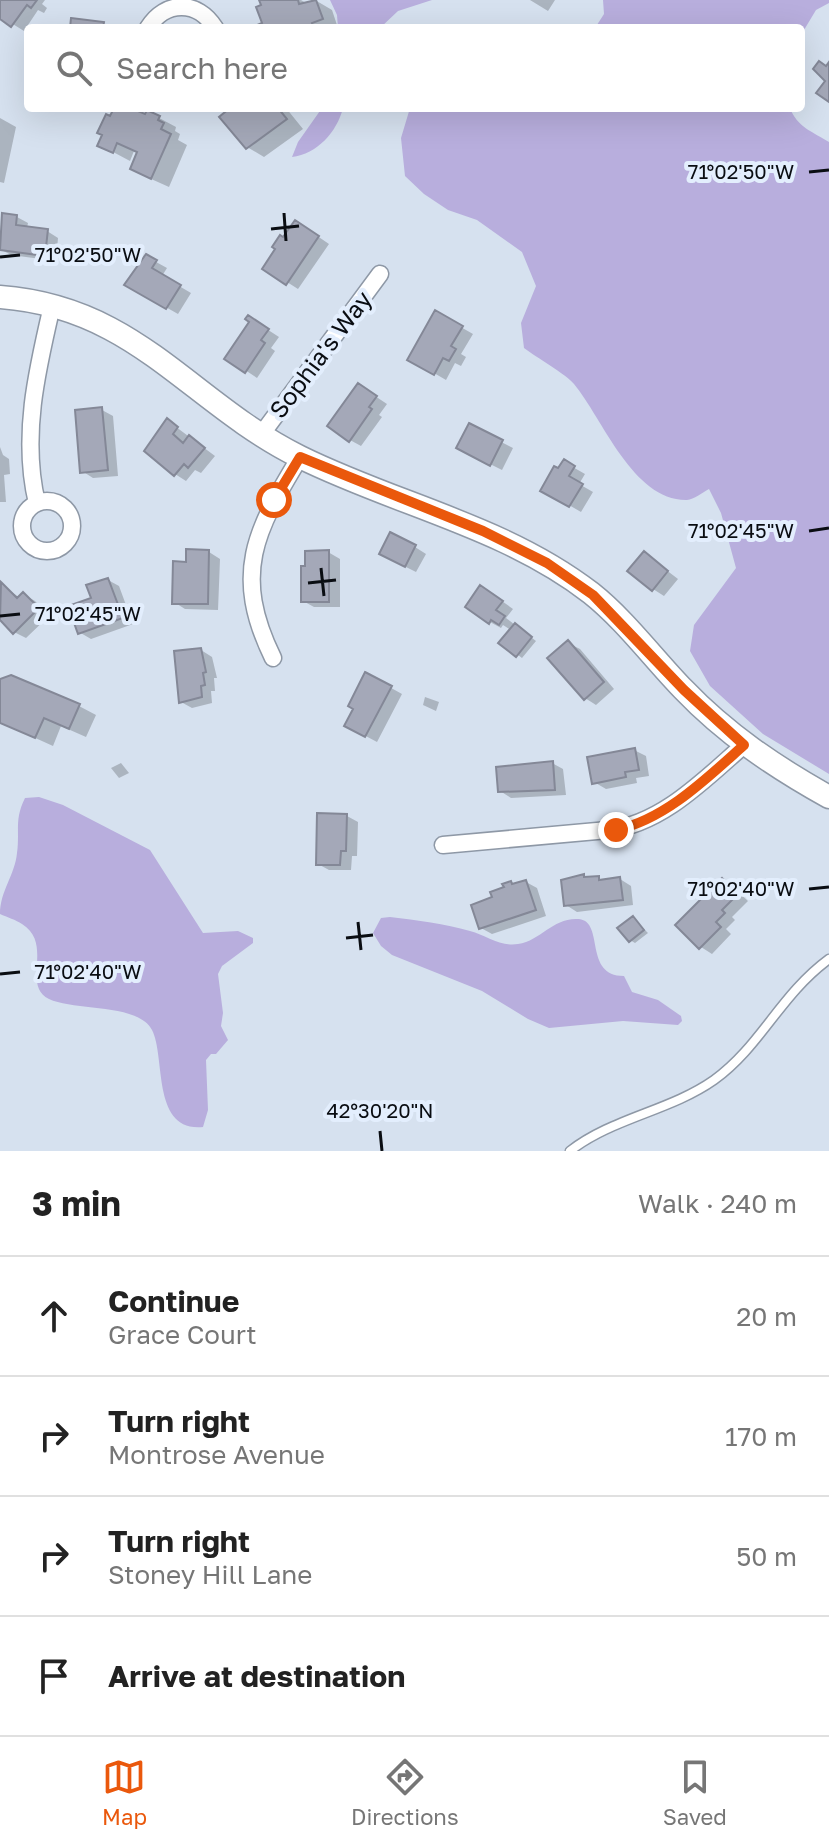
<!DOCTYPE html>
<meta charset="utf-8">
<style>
body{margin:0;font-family:"Golos Text",sans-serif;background:#f6f6f6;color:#222}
.stop{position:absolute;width:24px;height:24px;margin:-18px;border:6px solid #ea580c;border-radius:50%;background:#fff}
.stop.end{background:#ea580c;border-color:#fff;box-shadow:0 2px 8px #0008}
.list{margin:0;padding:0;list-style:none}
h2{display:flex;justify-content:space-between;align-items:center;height:104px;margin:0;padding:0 32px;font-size:34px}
h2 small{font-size:26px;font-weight:400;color:#767676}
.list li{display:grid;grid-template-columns:52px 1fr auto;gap:24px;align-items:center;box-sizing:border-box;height:120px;padding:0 32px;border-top:2px solid #e0e0e0}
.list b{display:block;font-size:30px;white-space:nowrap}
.list p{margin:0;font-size:26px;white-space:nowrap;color:#767676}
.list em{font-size:26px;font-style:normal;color:#767676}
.icon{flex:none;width:44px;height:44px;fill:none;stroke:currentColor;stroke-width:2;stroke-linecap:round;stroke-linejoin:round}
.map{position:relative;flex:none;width:829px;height:1151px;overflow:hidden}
.search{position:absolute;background:#fff;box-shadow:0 8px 32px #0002;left:24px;right:24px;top:24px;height:88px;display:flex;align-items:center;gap:20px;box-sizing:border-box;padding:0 28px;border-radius:8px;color:#767676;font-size:30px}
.sheet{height:584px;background:#fff}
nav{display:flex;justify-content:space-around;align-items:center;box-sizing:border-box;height:112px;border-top:2px solid #e0e0e0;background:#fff;font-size:22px;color:#767676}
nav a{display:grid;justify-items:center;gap:4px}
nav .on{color:#ea580c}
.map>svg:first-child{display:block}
</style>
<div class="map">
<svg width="829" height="1151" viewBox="0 0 829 1151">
<rect width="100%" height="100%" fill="#d6e1ef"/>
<path fill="#b8aedd" d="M330,0H432L398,11L380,28H338L337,15Z
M603,0H829V3L816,10L801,35V28H595L604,14Z
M322,108H343C337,132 317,154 292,157L298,142Z
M410,108H790C797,127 813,132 829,142V774L763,734L710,686L690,651L694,625L736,568L721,513L709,489C702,493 694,499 687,500C633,501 603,419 574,384C567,375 536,357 524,348L521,323L536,286L522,252L477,220L448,210L424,194L405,176L401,138Z
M39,797L63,805L150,850L203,933L238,931L253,938V943L222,966L218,974L223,1013L221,1026L228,1040L216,1054H211L206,1060L208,1110L203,1127C151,1132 166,1057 152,1030C138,1003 74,1011 49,999C21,985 54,944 22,924C16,920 7,917 0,914C0,891 15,875 17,853C20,831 14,820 25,798Z
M390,917C417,920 445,924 470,931C486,935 500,947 518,944C542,940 553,917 579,919C605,922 583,976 624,976L632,992L658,1000L681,1016L682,1021L678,1025L623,1021L549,1028L528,1019L482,991L392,955L381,946L373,933L381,918Z"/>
<path fill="#0003" d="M0,0H45L42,4L47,8L44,13L38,10L24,31L0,16Z
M261,0H301L306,3L315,0L332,10L338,28H260L265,24Z
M530,0H555L548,11Z
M116,108H126L146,117L148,112L176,127L175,131L180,134L178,140L187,145L169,187L149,178L139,153L134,151L130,161L100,145Z
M233,108H286L303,129L264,157L247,147Z
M0,118L16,127L4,183L0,182Z
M4,215L17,217L28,223L27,228L47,231L58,238L56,261L11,255L0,249Z
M307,229L329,244L298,289L265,268L284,240Z
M147,257L167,268L162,276L191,293L178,314L127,285Z
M436,313L473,334L461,354L466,357L461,366L455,363L446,380L410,359Z
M259,324L279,337L271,348L275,351L257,378L227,358Z
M369,392L387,404L379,415L382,417L361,446L350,440Z
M102,410L113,416L118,476L93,478L82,471Z
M168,421L215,456L201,473L195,470L186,481L175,474Z
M470,426L513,448L502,470L470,454Z
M0,447L3,455L9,459L10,474L4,475L6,502H0Z
M564,462L585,474L579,484L593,492L581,512L543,490Z
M415,547L426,554L416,572L392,560Z
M209,552L220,559L218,610L185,609L174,602L188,564Z
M328,552L340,559V607H314L303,601Z
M644,553L678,579L664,596L653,589Z
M108,580L119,586L133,624L91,639L79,632Z
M2,585L20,598L23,594L35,601L49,616L26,638L14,632L0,617Z
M492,594L513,609L506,618L536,641L522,658L501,642L511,630L503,625L501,628L490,622Z
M568,643L580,649L614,689L596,705L585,698Z
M201,650L212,657L217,678H214L215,691H211L212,703L192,708L181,702Z
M366,674L402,694L377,742L347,726Z
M425,697L439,702L436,711L423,705Z
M0,701L79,706L96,715L86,737L61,726L53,746L0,722Z
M634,750L646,756L649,776L636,778L637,783L606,789L594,782Z
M121,763L129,773L119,778L111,768Z
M552,763L563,769L566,795L511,798L500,791Z
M347,816L358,822L357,856H352L351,870H329L318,864Z
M584,876L604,881L620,879L631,886L633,905L577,912L566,905Z
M722,880L733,887L748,901L732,917L735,920L726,929L731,934L712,954L701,947Z
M526,882L537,888L546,916L492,934L481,928L495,898L511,883L516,885Z
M633,918L648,933L635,943L630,940Z"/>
<path fill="#a4a8b8" stroke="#848897" stroke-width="2" d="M0,0H37L31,8L27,5L11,27L0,19Z
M259,0H298L299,4L316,0L323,19L312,23L314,28H258L257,25L262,23L256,7L261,5Z
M71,18L104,22L103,28H70Z
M819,61L826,66L829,62V102L816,93L825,81L813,69Z
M114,108H131L145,114L147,110L160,116L158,120L164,123L161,129L171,134L151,179L130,169L137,152L117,143L113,153L97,146L102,135L97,133L106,114L110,116Z
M230,108H278L287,119L246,149L219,117Z
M2,213L17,215L16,225L48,229L45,256L0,250Z
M295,220L319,236L286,285L262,269L275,249L272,247L280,235L283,237Z
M146,254L157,260L152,268L181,285L166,309L124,285Z
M435,310L463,326L451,346L456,349L449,361L443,358L434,375L407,360Z
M248,315L269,329L261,340L265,343L245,373L224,359L249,322L245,319Z
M358,383L377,396L369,407L372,409L349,442L327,426Z
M102,407L108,470L80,473L75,410Z
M167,418L178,427L173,434L183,443L189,435L205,448L188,468L184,464L174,476L144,451Z
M469,423L503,440L490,466L456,448Z
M564,459L575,466L569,476L583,484L569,507L540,491L554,466L558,468Z
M390,532L416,545L405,567L379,554Z
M186,549L209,550L208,604H172L173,561L186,562Z
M329,550V602H301V566H305V551Z
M644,551L668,571L652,591L627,571Z
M108,578L123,618L78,634L68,606L91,598L86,585Z
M1,582L17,598L23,592L39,608L13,634L0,620Z
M480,585L503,601L496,610L505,616L499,625L491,620L489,624L465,607Z
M515,623L532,637L516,657L498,643Z
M568,640L604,682L584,700L547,658Z
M201,648L206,672L203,673L205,685L201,686L202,697L179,703L174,651Z
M365,672L392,686L365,737L344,726L353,709L348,706Z
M11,675L80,704L69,729L44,718L35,738L0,723V679Z
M635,748L639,770L625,772L626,777L592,784L587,757Z
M553,761L555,790L498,792L496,767Z
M317,813L347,814L346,851H341L340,865H316Z
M584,874V877L599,876V880L620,877L623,900L564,906L561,880Z
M722,878L738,894L722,910L725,913L716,922L721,927L699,949L675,925Z
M526,880L536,910L479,929L471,905L492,897L490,892L504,887L502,884L511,881L512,884Z
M633,916L644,930L629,942L617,928Z"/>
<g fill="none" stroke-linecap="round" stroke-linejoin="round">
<defs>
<path id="lane" d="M570,1151C612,1118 670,1111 714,1080C761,1046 780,995 829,959"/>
<path id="street" d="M148,28C165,0 198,0 215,28
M261,435L380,274
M22 526a25 25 0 1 1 50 0a25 25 0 1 1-50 0Z
M37,503C21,437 37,370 52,306
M273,658C232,574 255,531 300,457
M443,845L608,830C661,825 705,779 744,745"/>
<path id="secondary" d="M0,297C137,307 189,402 300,457C397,505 504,526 591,593C625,620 653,658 683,689C726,734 775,767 829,797"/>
</defs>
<use href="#lane" stroke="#8e98a6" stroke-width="11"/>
<use href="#street" stroke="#8e98a6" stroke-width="19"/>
<use href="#secondary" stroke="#8e98a6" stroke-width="25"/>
<use href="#lane" stroke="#fff" stroke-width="8"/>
<use href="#street" stroke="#fff" stroke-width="16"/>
<use href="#secondary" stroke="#fff" stroke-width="22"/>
</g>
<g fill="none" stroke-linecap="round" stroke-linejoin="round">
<path stroke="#ea580c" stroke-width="10" d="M274,500L300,457L483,531L547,563L593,595L684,690L744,745C707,778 666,819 616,830"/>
</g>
<path fill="none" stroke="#0a0d12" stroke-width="3" d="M809,172L829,170M284,213L286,241M271,229L299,226M0,257L20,255M809,531L829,528M321,568L324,596M308,583L336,580M0,616L20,614M809,889L829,887M358,922L361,950M346,938L373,935M0,974L20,972M380,1131L382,1151"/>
<g text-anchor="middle" stroke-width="8" stroke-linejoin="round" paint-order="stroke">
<g font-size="24" fill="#0a0d12" stroke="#e3eefd">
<text transform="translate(321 355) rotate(-53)" y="8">Sophia's Way</text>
</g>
</g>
<g font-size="20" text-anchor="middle" fill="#0a0d12" stroke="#e3eefd" stroke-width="8" stroke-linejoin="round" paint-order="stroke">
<text x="741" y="179">71°02'50"W</text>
<text x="88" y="262">71°02'50"W</text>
<text x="741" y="538">71°02'45"W</text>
<text x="88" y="621">71°02'45"W</text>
<text x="741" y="896">71°02'40"W</text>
<text x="88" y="979">71°02'40"W</text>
<text x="380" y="1118">42°30'20"N</text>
</g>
</svg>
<div class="stop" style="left:274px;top:500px"></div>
<div class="stop end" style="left:616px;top:830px"></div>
<div class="search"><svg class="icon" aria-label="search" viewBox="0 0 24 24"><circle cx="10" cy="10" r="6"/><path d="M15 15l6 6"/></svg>Search here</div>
</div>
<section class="sheet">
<h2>3 min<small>Walk · 240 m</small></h2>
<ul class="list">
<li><svg class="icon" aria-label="ahead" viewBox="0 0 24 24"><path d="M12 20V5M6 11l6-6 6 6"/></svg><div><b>Continue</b><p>Grace Court</p></div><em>20 m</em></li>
<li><svg class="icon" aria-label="right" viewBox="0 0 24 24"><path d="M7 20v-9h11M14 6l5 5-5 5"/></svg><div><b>Turn right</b><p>Montrose Avenue</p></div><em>170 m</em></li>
<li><svg class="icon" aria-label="right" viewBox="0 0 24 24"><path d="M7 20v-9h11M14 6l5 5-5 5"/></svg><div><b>Turn right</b><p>Stoney Hill Lane</p></div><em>50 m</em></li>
<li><svg class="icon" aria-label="arrive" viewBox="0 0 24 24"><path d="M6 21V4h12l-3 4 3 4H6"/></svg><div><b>Arrive at destination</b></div></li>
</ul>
</section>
<nav>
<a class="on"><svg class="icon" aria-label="map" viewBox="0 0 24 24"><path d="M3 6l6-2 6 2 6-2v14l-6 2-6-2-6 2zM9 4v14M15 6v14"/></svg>Map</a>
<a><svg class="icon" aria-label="directions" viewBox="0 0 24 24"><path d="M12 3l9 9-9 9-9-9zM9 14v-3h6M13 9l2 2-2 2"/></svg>Directions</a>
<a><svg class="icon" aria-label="saved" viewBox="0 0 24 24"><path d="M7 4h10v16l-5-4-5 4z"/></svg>Saved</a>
</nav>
